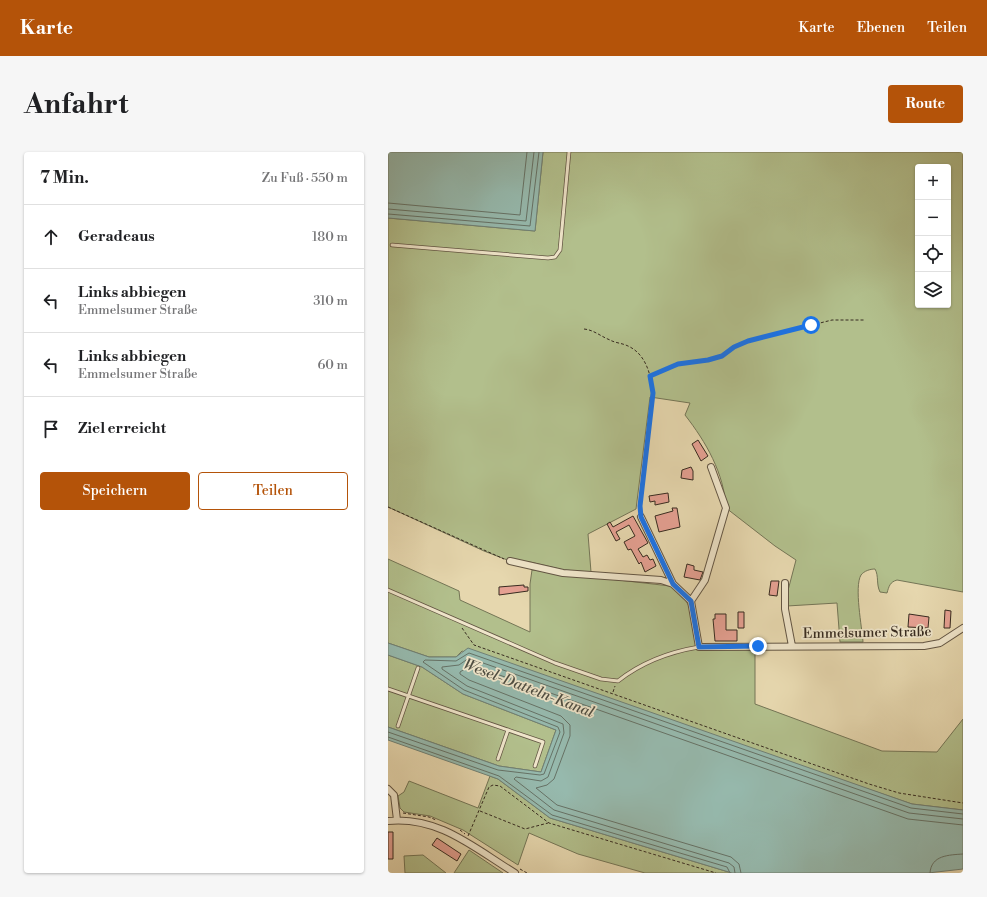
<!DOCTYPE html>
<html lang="de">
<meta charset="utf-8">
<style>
body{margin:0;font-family:"Libre Bodoni",serif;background:#f6f6f6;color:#202124}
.controls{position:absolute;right:12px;top:12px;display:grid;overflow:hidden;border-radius:4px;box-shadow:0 1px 3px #0004}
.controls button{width:36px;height:36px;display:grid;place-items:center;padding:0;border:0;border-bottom:1px solid #e0e0e0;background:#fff;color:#202124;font:20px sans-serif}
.stop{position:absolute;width:12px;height:12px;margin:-9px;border:3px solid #1a73e8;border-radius:50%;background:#fff}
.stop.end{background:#1a73e8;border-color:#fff;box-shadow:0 1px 4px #0008}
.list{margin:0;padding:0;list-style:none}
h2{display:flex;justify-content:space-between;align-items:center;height:52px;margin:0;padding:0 16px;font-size:17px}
h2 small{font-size:13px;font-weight:400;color:#757577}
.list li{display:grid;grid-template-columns:26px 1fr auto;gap:12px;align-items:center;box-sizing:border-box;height:64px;padding:0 16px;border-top:1px solid #e0e0e0}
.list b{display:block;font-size:15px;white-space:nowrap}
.list p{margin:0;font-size:13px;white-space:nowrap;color:#757577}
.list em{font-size:13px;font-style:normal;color:#757577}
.actions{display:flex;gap:8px;padding:12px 16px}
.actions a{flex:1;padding:9px 0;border:1px solid #b45309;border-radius:4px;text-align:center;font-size:14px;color:#b45309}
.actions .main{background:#b45309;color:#fff}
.icon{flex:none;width:22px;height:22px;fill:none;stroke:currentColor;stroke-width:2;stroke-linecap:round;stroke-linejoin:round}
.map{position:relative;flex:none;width:575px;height:721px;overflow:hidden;border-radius:4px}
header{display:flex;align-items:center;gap:24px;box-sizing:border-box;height:56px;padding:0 20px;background:#b45309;color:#fff}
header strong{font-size:19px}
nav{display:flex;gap:22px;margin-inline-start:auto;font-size:14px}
.intro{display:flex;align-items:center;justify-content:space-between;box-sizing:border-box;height:96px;padding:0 24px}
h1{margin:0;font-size:28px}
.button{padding:10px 18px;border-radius:4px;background:#b45309;color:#fff;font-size:14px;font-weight:700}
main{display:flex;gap:24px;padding:0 24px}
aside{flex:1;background:#fff;border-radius:4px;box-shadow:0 1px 3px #0004}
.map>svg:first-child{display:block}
</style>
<header>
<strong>Karte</strong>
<nav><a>Karte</a><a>Ebenen</a><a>Teilen</a></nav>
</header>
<div class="intro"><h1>Anfahrt</h1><a class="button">Route</a></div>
<main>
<aside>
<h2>7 Min.<small>Zu Fuß · 550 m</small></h2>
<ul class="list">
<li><svg class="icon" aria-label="ahead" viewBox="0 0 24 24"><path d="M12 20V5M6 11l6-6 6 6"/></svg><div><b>Geradeaus</b></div><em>180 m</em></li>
<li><svg class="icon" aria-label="left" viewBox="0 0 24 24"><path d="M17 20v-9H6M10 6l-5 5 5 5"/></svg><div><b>Links abbiegen</b><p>Emmelsumer Straße</p></div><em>310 m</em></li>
<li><svg class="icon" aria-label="left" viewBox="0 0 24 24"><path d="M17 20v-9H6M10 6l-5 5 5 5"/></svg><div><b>Links abbiegen</b><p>Emmelsumer Straße</p></div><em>60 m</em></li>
<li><svg class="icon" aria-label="arrive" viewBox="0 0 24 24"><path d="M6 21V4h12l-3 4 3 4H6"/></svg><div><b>Ziel erreicht</b></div></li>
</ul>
<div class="actions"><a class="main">Speichern</a><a>Teilen</a></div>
</aside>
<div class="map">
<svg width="575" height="721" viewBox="0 0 575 721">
<rect width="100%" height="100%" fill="#e6d7ae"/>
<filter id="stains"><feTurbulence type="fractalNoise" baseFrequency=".005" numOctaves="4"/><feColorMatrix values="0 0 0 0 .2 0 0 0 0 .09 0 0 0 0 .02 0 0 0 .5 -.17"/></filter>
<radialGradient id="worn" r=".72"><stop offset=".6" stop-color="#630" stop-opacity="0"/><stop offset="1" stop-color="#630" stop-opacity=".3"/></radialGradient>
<path fill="#b2bf8c" stroke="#747556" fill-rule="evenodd" d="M155,0H575V440L509,428C502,430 501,434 499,441L492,440C488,432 491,424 487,417C482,417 476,419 473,423C466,435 474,475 475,490H452L449,451L399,454L398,446L408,408L387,394L338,356C336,321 318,290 297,263L302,251L262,245L248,357L200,382L203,420L176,418L142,410L122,409L96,399L0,355V66L147,79ZM530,15H560V153H530Z
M0,407L71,439L72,448L142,480V432L144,418L282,434C306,447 306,472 308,497H367V552L494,599L549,600L575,567V658L524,652L74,499L68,505H41L0,491Z
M0,503L34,515L75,542L168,578L153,620L111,614L0,575Z
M102,624L110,627L162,666L344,721H257L190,702L141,681L130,713L75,678L42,664L16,660L12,656L10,644L16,640L21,629L90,656Z
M81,698L115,721H66Z
M35,703L58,721H17L16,704Z"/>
<path fill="#96b9ad" stroke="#708075" d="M0,0H155L147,79L0,66Z
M0,491L41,505H68L80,496L524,652L575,658V717L540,721H344L162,666L110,627L0,588V575L111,614L153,620L168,578L75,542L34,515L0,503Z"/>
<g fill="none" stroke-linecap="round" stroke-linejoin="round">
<path stroke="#667266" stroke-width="1" d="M0,51L132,63L139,0
M0,57L138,69L146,0
M0,62L142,74L151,0
M0,580L110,618L152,623L156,622L172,580L170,575L76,538L35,510L37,508L68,509L81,501L523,656L575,662
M0,585L111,624L164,663L339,715L342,721
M347,721L346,715L341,711L166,658L126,627L128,625L153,629L160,625L176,581L175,572L79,534L54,517V515L71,513L81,506L521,661L575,667
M353,721L351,712L343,705L169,653L148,636L159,633L166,627L182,584V573L173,564L81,528L72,522V520L83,513L520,667L575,673
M542,721C543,703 561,703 575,702"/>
</g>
<path fill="#e5a092" stroke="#372b20" d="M310,288L320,304L313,309L304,292Z
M303,315L305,319V328L293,326L294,318Z
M280,341L281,350L267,353V349L262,350L261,344Z
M284,356H289L292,375L271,380L267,364L285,359Z
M245,364L260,391L250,397L255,405L259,403L262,408L265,407L268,414L257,420L253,410L251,412L243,397L240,398L236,390L247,384L241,373L228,380L232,387L228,389L219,372L222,370L225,375Z
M299,412L306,414V418L315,420L312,428L296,425Z
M383,429H391L389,444L381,443Z
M136,433V435H140V439L111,443V435Z
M557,458L563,459L562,476H556Z
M350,460H356V476H350Z
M327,462H338V478H349V489H327L325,467H327Z
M521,462L541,465L540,476L520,475Z
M0,680H5V707H0Z
M49,686L73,702L69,709L44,693Z"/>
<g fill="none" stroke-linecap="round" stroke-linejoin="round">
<defs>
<path id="lane" d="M4,93L160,106L167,105L172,98L181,0
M0,438L167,511L213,527L230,529C254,510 281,500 311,495
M0,537L155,590L147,614
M10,574L30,516
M110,607L120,578"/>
<path id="street" d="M253,365L285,432
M122,409L175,421L273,428L285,432L303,449L311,495L536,494L552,491L575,476
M397,431V457L404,494
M303,449L317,428L338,356L323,315
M0,637L6,643L9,668
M0,669C51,664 86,696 127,721"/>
</defs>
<use href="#lane" stroke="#635644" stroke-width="4.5"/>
<use href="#street" stroke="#635644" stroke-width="8"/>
<path stroke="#372b20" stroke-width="1" stroke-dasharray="3 2" stroke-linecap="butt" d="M196,177C206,178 212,184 222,188C227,191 234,191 240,194C258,202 263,223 265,241L252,359
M263,224L290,211L320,208L334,204L346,195L360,189L444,168H476
M0,355L116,407
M74,476L86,493L481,632L511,641L575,651
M225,540L227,534
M92,659L137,677L160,671
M15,661L41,665L48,668
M72,678L77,682
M80,684L101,635L105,633L112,634L161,671L328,721
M132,717L139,721"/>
<use href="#lane" stroke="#efe5ca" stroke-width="3"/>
<use href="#street" stroke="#efe5ca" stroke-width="6"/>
</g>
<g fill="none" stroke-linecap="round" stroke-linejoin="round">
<path stroke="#1a73e8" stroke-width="5" d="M370,494L311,495L303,449L285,432L253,365L252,354L265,241L262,224L290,212L320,208L334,204L346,195L360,189L423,173"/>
</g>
<g text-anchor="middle" stroke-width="3.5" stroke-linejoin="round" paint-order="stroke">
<g font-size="14" fill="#372b20" stroke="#efe5ca">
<text transform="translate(479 480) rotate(-1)" y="5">Emmelsumer Straße</text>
</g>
<g font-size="15" font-style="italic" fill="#4f4e43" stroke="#efe5ca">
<text transform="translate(141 536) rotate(21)" y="5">Wesel-Datteln-Kanal</text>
</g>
</g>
<rect width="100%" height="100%" filter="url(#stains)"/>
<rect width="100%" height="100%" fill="url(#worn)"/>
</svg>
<div class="controls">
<button>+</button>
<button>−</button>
<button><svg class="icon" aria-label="locate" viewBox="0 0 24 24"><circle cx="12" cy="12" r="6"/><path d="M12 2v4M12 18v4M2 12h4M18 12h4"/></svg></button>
<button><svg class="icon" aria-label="layers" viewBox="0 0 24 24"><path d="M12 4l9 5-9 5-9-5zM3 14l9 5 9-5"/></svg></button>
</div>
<div class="stop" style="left:423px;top:173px"></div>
<div class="stop end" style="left:370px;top:494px"></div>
</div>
</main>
